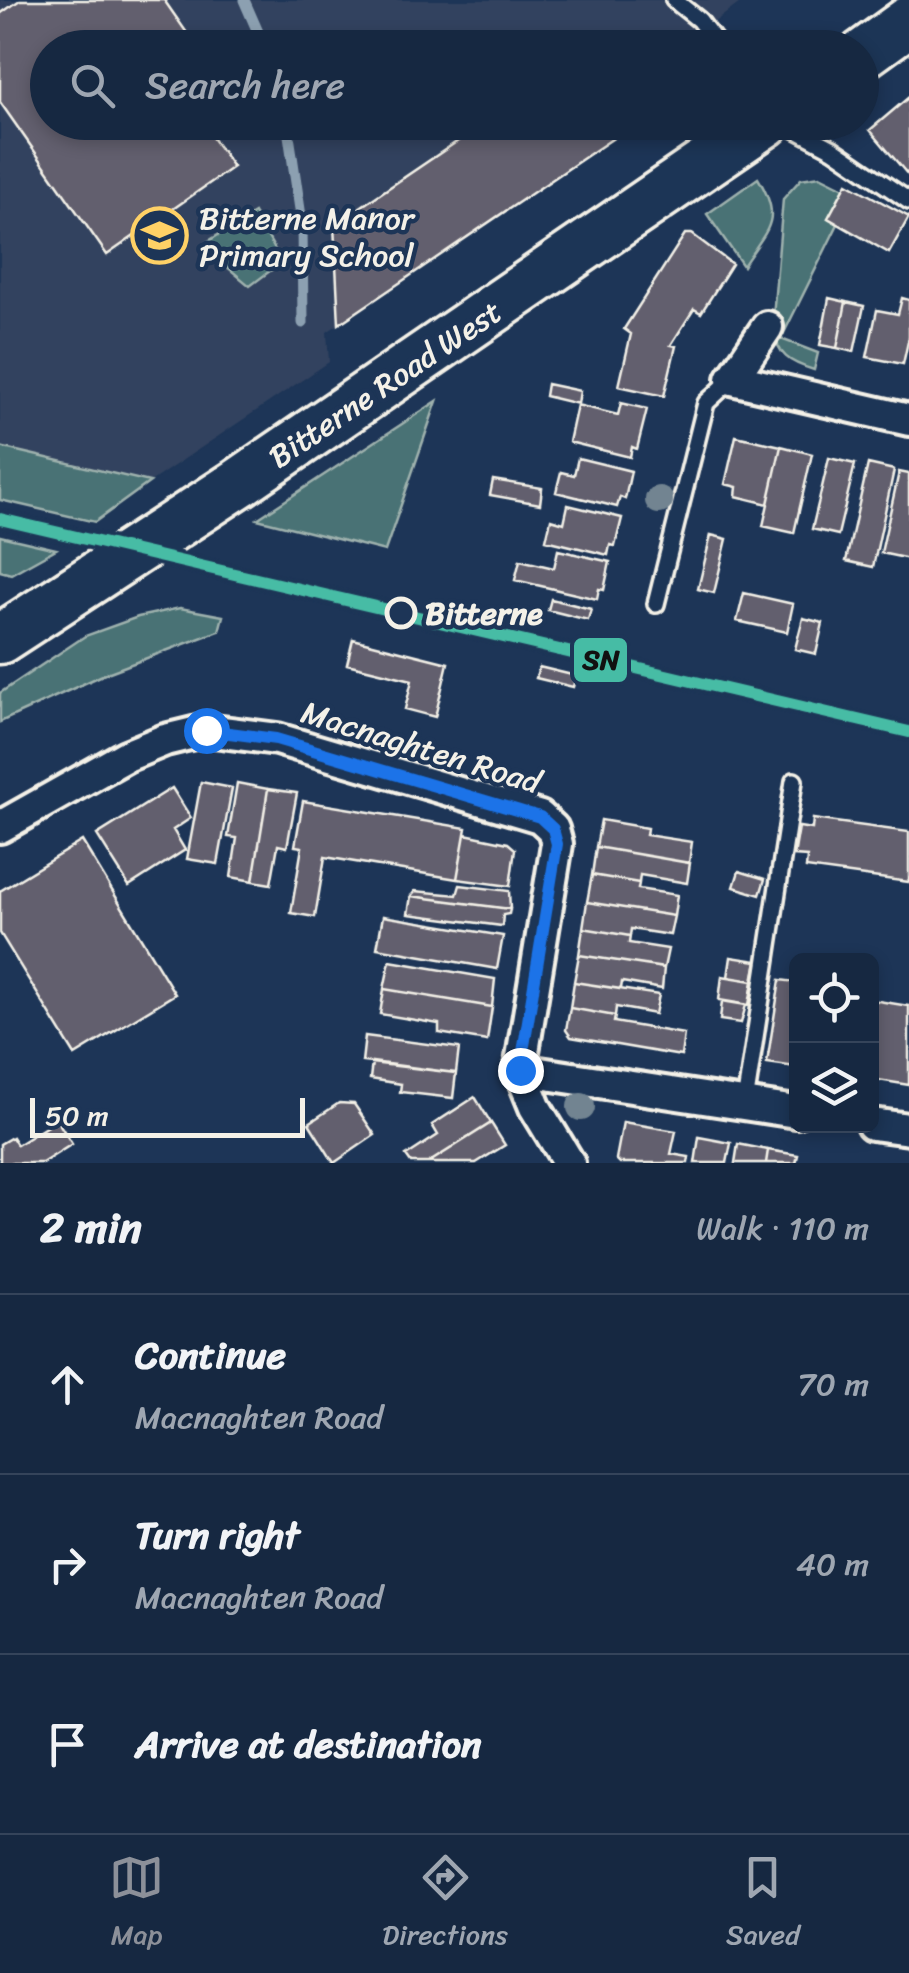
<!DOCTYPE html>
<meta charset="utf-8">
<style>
body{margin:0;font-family:Sriracha,sans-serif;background:#1f3048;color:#f1f3f6}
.controls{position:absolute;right:30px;bottom:30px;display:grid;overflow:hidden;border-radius:15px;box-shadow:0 5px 15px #0003}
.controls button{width:90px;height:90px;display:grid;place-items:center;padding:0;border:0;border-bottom:2px solid #35445a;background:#162841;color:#f1f3f6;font:50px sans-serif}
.scale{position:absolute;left:30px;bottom:25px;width:275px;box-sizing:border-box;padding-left:10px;border:5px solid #f4f1e8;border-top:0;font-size:28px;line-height:35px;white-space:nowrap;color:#f4f1e8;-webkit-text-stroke:8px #1d3557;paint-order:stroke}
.stop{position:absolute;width:30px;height:30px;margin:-22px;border:8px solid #1a73e8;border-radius:50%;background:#fff}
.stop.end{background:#1a73e8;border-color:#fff;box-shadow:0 2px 10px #0008}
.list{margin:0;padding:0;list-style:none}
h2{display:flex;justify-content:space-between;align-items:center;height:130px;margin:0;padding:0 40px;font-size:42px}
h2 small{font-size:32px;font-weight:400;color:#9ea6b1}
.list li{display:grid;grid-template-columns:65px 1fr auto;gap:30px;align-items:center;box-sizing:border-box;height:180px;padding:0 40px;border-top:2px solid #35445a}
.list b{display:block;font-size:38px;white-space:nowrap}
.list p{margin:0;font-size:32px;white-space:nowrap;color:#9ea6b1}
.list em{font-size:32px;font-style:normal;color:#9ea6b1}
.icon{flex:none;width:55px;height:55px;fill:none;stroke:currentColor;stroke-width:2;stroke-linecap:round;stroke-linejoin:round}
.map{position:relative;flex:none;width:909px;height:1163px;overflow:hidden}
.search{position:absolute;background:#162841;box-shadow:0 5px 15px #0003;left:30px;right:30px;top:30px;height:110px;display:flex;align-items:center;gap:25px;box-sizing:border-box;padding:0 35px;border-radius:55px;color:#9ea6b1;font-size:38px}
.sheet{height:670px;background:#162841}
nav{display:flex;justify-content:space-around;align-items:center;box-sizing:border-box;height:140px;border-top:2px solid #35445a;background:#162841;font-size:28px;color:#9ea6b1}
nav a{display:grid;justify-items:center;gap:5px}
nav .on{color:#8c9099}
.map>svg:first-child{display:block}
</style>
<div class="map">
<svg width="909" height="1163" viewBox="0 0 909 1163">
<rect width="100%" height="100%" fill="#1d3557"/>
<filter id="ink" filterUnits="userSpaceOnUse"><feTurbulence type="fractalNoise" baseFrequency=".01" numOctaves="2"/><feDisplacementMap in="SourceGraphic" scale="20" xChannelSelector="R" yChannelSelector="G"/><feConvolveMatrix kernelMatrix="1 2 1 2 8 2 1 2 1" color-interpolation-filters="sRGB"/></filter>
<g filter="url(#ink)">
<path fill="#32425e" d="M0,0H744L713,23L731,47L48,48V122L637,123L327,332L329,362L150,482L0,447Z"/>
<path fill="#4a7275" stroke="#9fb2ae" stroke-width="2.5" d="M820,176L844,188L828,218L838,224L781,339L818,353L814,370C788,362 779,356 772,329L783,199L801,179Z
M758,178C784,221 767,229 743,266L707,214Z
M254,213L282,262L250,286L214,256L207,242Z
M437,401L385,551L257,519Z
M0,447L150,482L95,522L0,500Z
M0,536L56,549L11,574L0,571Z
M180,608L223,616L219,631L107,673L0,722V693L85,636L138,617Z"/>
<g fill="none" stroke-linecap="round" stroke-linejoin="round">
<path stroke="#8ca0b1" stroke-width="11" d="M244,0L265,48
M287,122L302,223L303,323"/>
</g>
<path fill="#625f6e" stroke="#f4f1e8" stroke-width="2.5" d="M20,0H164L187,33L167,48H48V122H201L233,167L107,255L0,102V14Z
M909,97V176L870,130Z
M486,122H637L339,324L334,225Z
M847,183L909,217L889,253L828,218Z
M685,234H692L732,264L701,313L694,309L671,345L676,346L664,396L619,386L631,334L624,329Z
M829,298L846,302L837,348L820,345Z
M902,298L909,300V337L903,364L867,357L877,310L898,314Z
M846,302L864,306L854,352L837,348Z
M547,384L580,391L578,404L545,396Z
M621,403L647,409L637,449L632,447L630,457L569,442L577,405L618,415Z
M736,436L781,446L768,504L736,496L737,487L725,484Z
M781,446L812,454L794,533L763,526Z
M578,458L631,471L625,499L620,497L617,507L556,492L561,472L574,475Z
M829,458L855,464L838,535L812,529Z
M868,464L894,470L873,567L846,561Z
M899,472L909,474V559L881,553Z
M493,480L542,488L540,504L490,495Z
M568,505L622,518L615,546L610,545L608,555L546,540L551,519L564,523Z
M711,535L727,539L714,593L698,589Z
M558,550L610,562L604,590L599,589L597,599L515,580L520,560L554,568Z
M744,593L793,604L787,632L737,621Z
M551,599L591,609L588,620L548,610Z
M803,618L823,623L816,654L795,649Z
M353,639L448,663L435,717L405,709L412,680L347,664Z
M539,667L576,676L573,687L536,678Z
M201,782L232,788L218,864L187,859Z
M237,783L268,789L253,881L231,877L237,838L228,837Z
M172,788L191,818L173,830L185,850L129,886L97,835Z
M268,789L297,793L287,847L278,845L271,884L253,881Z
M303,801L466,828L457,879L325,857L315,917L291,913L302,847L295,846Z
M813,819L909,832V882L806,868L807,857L794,856L799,827L812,829Z
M601,820L647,828L646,835L692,842L689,863L596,847Z
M465,834L508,843L515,849L510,886L457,879Z
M82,841L175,994L75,1055L0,933V891Z
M596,847L690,863L687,883L640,875L639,883L592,875Z
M739,871L765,879L760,895L734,887Z
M592,875L639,883L638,889L677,895L674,916L587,902Z
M460,885L509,891L510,909L411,896L415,891L457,895Z
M411,896L510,909L509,914L503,915L502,926L408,914Z
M587,902L674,916L670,935L631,929L630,936L583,928Z
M383,916L503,936L497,969L377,948Z
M583,928L630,936L629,943L668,949L664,968L579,955Z
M579,955L664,968L662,989L622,982L621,989L574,982Z
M731,957L757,961L753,981L728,977Z
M390,961L495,979L492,1007L384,989Z
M722,976L753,981L749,1005L719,1000Z
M780,980L796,982V1067L767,1063Z
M574,982L659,995L655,1014L616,1007L615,1016L570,1008Z
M384,989L492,1007L487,1041L439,1033V1024L380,1014Z
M872,1000L909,1006V1085L872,1079Z
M722,1001L746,1005L741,1023L720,1020Z
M570,1008L615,1016L614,1022L684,1034L681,1056L571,1037L566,1030Z
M365,1036L459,1048L456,1073L362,1062Z
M372,1062L456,1073L453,1098L400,1092L401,1084L370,1079Z
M475,1097L491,1123L428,1163H411L406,1156L438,1135L432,1125Z
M339,1103L354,1104L375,1135L334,1163L309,1123Z
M57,1120L72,1144L42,1163H0V1144L12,1137L17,1145Z
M623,1122L676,1131L671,1154L689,1157L688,1163H620L616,1159Z
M491,1123L505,1145L476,1163H428Z
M699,1137L731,1143L727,1163H695Z
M738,1144L768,1150L766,1163H735Z
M768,1150L798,1155L796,1163H766Z"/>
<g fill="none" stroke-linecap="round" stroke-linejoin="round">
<defs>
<path id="lane" d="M674,0L699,20L720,48
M782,122L833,149L909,201
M656,604L706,403L732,379
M745,1103L794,781"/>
<path id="street" d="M767,327L732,379L909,420
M0,827L126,756L165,740L206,730L277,739L540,817L553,829L557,844L520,1070L535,1107L569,1163
M520,1070L796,1112
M872,1124L909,1129"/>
<path id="primary" d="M862,55L909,21
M0,639L239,483L766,122"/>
</defs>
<use href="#lane" stroke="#f4f1e8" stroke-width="22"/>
<use href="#street" stroke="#f4f1e8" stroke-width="38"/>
<use href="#primary" stroke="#f4f1e8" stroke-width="55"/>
<use href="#lane" stroke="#1d3557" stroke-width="15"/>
<use href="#street" stroke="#1d3557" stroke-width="30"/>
<use href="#primary" stroke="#1d3557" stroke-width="48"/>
<defs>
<path id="rail-1" d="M0,519L909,732"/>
</defs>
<use href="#rail-1" stroke="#1d3557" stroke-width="20"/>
<use href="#rail-1" stroke="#46bca5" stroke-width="12"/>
</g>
<g fill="#728491">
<circle cx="659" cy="500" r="14"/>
<circle cx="581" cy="1107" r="14"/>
</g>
</g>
<g fill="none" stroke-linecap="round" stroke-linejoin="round" filter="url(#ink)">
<path stroke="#1a73e8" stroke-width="12" d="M206,730L276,739L540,817L553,829L557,844L520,1070"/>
</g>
<defs>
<symbol id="school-ring" viewBox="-11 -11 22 22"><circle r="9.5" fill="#1d3557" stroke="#ffd166" stroke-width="1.5"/><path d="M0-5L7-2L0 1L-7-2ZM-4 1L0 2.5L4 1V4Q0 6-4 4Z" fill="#ffd166"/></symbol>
</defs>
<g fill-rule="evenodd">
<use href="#school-ring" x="128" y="204" width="63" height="63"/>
</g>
<circle fill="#1d3557" stroke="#f4f1e8" stroke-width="5" cx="401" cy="613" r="14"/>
<g text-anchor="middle" stroke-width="9" stroke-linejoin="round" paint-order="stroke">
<g font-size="32" fill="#f4f1e8" stroke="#1d3557" text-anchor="start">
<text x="199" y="229">Bitterne Manor<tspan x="199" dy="37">Primary School</tspan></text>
</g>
<g font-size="32" fill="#f4f1e8" stroke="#1d3557">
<text transform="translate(385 384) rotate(-34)" y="11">Bitterne Road West</text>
<text transform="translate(421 747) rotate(17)" y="11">Macnaghten Road</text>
</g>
<g font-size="32" font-weight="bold" fill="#f4f1e8" stroke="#1d3557" text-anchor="start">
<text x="425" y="624">Bitterne</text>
</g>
</g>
<rect stroke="#1d3557" stroke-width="4" x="572" y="636" width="57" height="48" rx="10" fill="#46bca5"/>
<g font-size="28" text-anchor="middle" font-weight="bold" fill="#111">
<text x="601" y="669">SN</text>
</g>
</svg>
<div class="controls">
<button><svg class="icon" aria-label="locate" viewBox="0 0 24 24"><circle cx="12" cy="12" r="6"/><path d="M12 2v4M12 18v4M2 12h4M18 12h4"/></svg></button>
<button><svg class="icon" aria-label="layers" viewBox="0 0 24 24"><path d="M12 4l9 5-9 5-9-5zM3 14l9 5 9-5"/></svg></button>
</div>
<div class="scale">50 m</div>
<div class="stop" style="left:206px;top:730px"></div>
<div class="stop end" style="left:520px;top:1070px"></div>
<div class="search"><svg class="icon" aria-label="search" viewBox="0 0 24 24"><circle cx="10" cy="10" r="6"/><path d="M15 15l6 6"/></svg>Search here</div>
</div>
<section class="sheet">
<h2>2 min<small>Walk · 110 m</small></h2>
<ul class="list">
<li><svg class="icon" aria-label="ahead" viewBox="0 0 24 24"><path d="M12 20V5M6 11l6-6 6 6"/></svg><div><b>Continue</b><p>Macnaghten Road</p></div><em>70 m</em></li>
<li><svg class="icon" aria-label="right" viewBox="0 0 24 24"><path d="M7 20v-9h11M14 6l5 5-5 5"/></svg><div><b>Turn right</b><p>Macnaghten Road</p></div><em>40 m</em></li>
<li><svg class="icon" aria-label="arrive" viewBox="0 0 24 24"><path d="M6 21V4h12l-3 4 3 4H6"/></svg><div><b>Arrive at destination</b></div></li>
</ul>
</section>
<nav>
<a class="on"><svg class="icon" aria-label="map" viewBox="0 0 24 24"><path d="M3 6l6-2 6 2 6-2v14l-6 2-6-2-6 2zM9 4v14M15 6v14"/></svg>Map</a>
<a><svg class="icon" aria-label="directions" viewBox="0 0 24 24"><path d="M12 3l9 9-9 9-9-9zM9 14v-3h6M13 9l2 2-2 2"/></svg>Directions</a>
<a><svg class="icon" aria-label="saved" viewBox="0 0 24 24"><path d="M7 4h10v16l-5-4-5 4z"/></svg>Saved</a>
</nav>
